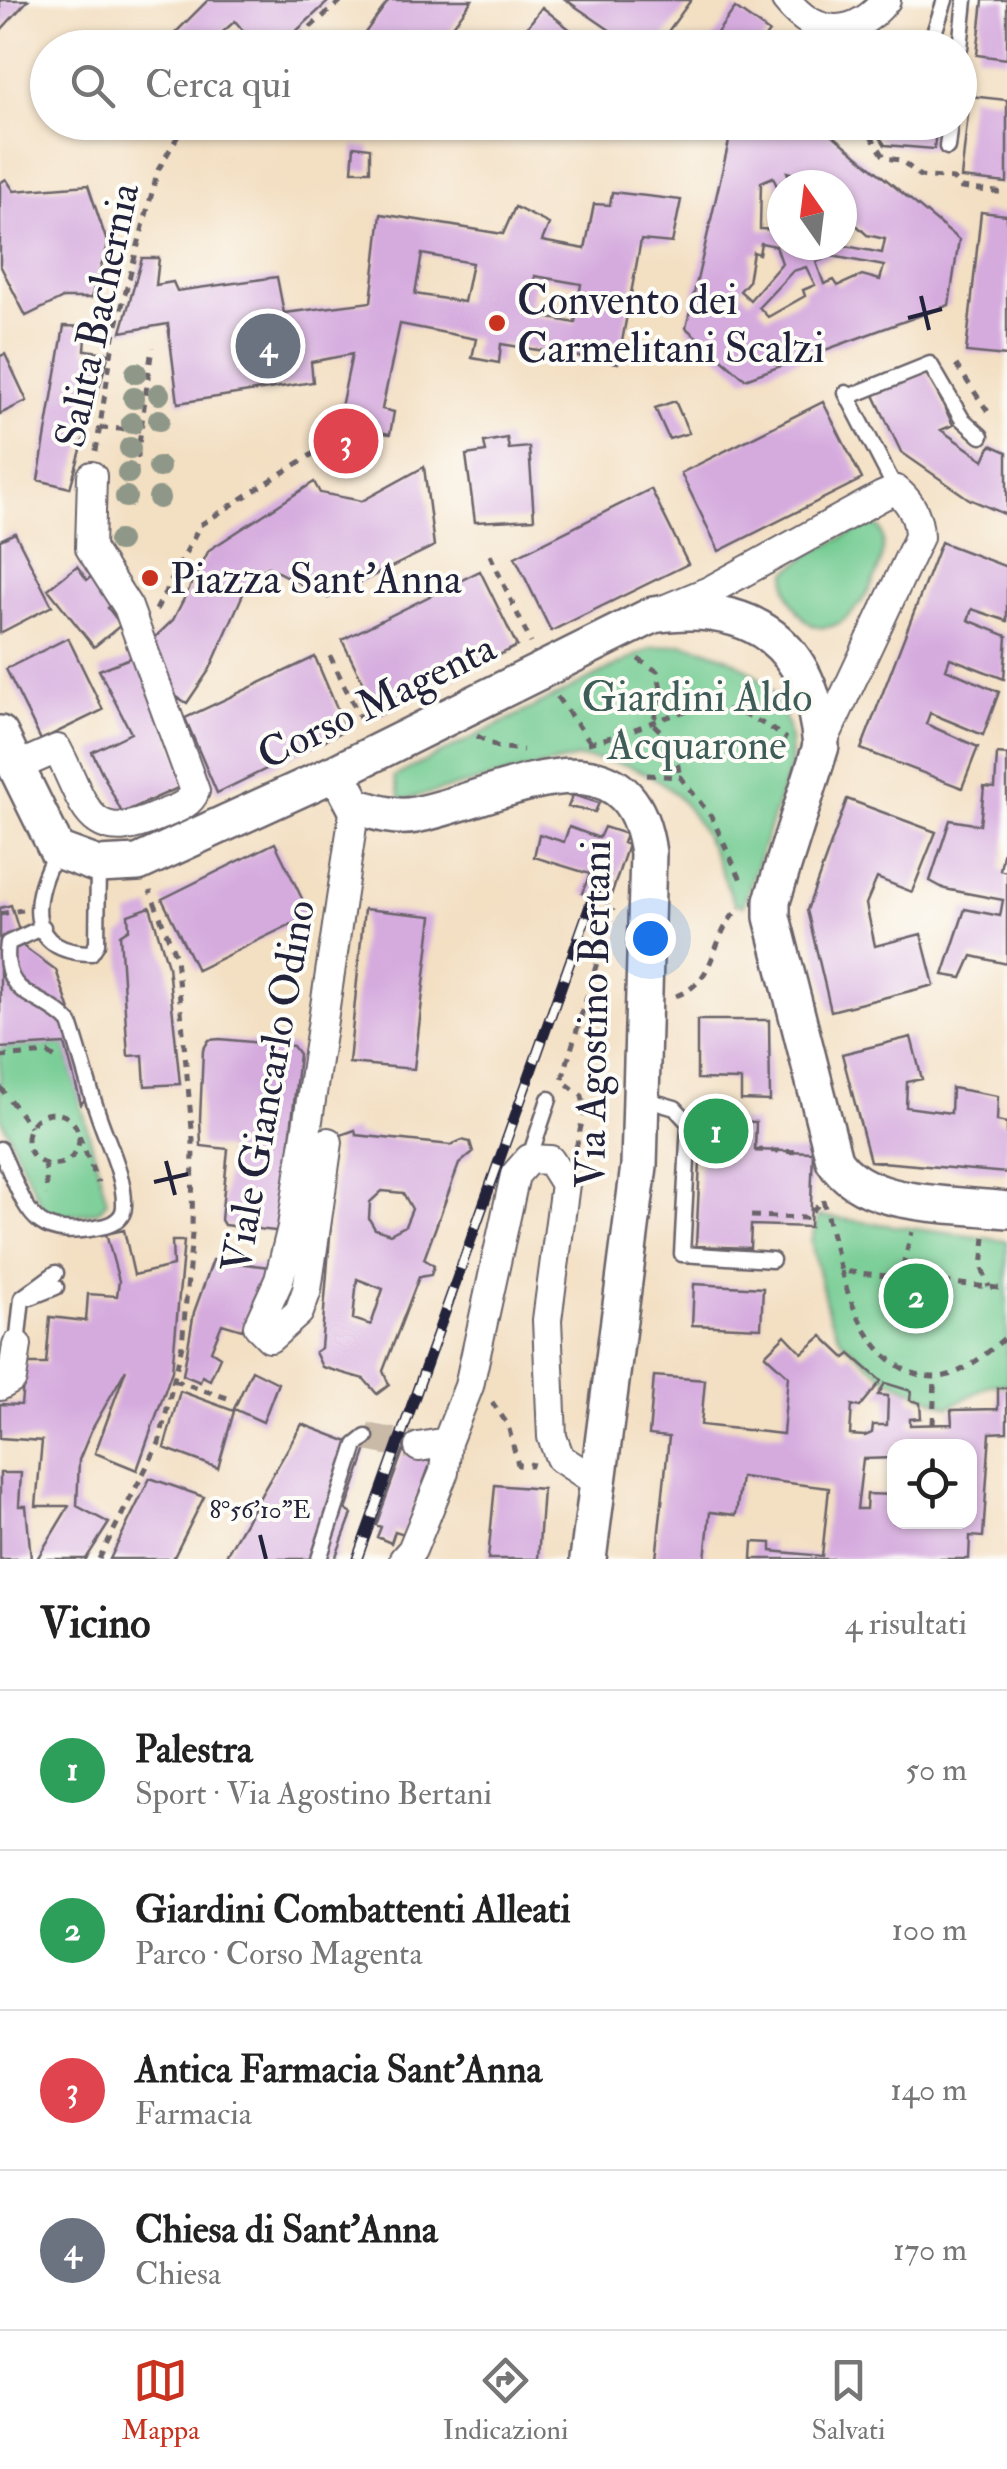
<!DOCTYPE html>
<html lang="it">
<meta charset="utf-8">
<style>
body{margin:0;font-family:"IM FELL Double Pica",serif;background:#f2f2f2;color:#222}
.controls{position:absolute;right:30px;bottom:30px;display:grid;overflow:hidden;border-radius:20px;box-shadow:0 2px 8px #0004}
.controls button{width:90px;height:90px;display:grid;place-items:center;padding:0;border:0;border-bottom:2px solid #e0e0e0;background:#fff;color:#222;font:50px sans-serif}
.compass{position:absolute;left:767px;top:170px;width:90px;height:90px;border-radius:50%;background:#fff;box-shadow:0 2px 8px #0004;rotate:346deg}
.you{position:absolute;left:650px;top:938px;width:35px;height:35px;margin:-25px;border:8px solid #fff;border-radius:50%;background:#1a73e8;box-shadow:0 0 0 15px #1a73e833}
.badge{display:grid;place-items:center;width:65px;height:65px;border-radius:50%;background:#c8321e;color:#fff;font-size:32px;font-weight:700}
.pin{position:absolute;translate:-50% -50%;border:5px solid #fff;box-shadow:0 2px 10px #0006}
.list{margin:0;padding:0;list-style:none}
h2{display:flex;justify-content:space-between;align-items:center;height:130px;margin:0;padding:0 40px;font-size:42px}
h2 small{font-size:32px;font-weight:400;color:#767676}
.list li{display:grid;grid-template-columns:65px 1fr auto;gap:30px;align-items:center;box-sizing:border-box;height:160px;padding:0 40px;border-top:2px solid #e0e0e0}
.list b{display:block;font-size:38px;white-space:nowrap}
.list p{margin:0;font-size:32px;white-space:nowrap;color:#767676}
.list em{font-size:32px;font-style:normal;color:#767676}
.icon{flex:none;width:55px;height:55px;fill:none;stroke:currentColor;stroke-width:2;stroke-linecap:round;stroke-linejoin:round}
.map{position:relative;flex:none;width:1007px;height:1559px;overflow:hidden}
.search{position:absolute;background:#fff;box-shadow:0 2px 8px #0004;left:30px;right:30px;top:30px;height:110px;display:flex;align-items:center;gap:25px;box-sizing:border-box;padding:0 35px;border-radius:55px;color:#767676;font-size:38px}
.sheet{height:770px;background:#fff}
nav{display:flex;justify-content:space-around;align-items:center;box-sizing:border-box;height:140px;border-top:2px solid #e0e0e0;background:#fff;font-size:28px;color:#767676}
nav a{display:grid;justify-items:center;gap:5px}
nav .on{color:#c8321e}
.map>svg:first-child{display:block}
</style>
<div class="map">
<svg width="1007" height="1559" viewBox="0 0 1007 1559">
<rect width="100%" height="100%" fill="#fdfcf7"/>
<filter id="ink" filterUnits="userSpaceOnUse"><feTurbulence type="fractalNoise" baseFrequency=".01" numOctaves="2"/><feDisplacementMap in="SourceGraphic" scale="20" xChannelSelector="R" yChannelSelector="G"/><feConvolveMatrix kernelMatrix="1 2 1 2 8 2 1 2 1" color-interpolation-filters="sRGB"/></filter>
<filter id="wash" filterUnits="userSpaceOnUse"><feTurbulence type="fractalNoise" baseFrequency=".0048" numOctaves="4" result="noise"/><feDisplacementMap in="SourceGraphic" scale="40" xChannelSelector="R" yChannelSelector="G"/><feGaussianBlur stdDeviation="2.25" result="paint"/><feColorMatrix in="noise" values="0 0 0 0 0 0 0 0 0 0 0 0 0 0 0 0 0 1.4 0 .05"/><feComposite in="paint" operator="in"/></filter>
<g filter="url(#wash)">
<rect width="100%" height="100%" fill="#f3dfc2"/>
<path fill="#72cb91" stroke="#4a7666" stroke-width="2.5" d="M868,525L879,527C899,561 838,663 801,615C790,601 785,590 787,572L813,552Z
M682,644C747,656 797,693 790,767L743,906L734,903C702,821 678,761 577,758L401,800L394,777L652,648Z
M65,1044L107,1201L99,1211L59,1217L45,1213L0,1116V1048Z
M819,1216L1007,1241V1385H990L949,1407L884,1377L841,1340L829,1316L811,1241Z"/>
<g id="blocks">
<path fill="#d5abde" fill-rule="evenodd" d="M0,0H28L0,31Z
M208,0H330L278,48H258L235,21L205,48H187L175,33Z
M389,0H472L437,48H354Z
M566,0H691L656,48H636Z
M983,0H1007V59L977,55Z
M542,7L578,36L573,48L515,44Z
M735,8L769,32L757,48H706Z
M970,96L1007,100V183L961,178Z
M737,122H817L959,240L949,305L745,379L686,328L733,124ZM787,172L801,176L809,185H842V220H851L867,235L885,239L882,253L841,245H782V230L760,229L761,182L773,177L782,198V185H792ZM761,243L776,246L782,263L750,300L740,291L748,282L753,252L759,254ZM832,256L884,266L880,280L862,275L838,286L834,280L824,284L816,262ZM806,267L815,285L803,290L805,296L768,317L759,307L793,271Z
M870,122H937L934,149L885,145Z
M354,146L370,148V171H352Z
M6,179L14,191L88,185L108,245L91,298H63L26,316L0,265V183Z
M612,192L681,200L672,243L641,240L618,363L501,344L499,363L472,358L476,339L400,324L382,409L394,412L390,434L367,430L360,454L345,455L334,441L352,354L311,362L313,382L178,403L168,324L121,332L142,258H159L156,285L173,282L177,291L277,277L284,313L371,302L381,214L503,234L515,207L549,224L542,241L585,249L594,204L610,205ZM422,254L472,263L464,302L415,294ZM535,276L581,284L575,323L529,314Z
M981,212L1007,215V356L966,352Z
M64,326L87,327L85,350L109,353L70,488L38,480Z
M5,354L27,401L0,414V356Z
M927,371L953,425L941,430L984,460L991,445L1007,452V515L969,499L901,452L874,395Z
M675,401L689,433L669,439L655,408Z
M823,402L862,479L719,551L681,473Z
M507,438L509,449L529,447L534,519L475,522L466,455L486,452L484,442Z
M424,467L434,546L328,598L268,567L250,578L210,669L187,703L165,690L148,644L173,620L209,550L314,482L320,493L362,501Z
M651,489L688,564L551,631L515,557Z
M15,533L52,606L0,633V540Z
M941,542L1007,567V621L972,609L968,620L1007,636L1004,679L950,658L946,669L999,692L983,735L930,713L926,724L978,747L962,788L861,749Z
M77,566L87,580L97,572L119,599L108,608L121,625L94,647L48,589Z
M480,571L517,646L379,715L342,640Z
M68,638L103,710L41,740L6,669Z
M138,655L189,783L122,813L92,752L131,733L99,670Z
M315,657L346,730L217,793L185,718Z
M997,754L1007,755V834L1000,870L1007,872V964L972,956L962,978L943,975L965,909L1000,916L1003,900L945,889L930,881L950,820L980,825L984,787L995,788Z
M573,795L599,803L595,812L568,807Z
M847,799L936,832L912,892L877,878L866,904L875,946L921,934L934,985L831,1011L807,910Z
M569,827L599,838L604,827L626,834L623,843L628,845L608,904L582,893L590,874L534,857L539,834L564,842Z
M275,843L310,915L197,970L162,899Z
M11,905L24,947L56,970L65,996L96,1087L81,1104L65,1044L0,1048V908Z
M150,907L168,966L180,1084L145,1086L143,1055L128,1056L120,935L129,929L128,915Z
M364,909L432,916L414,1069L349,1063Z
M697,1020H769L770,1101L741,1100V1080L697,1079Z
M911,1037L922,1079L907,1082L906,1107L951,1113L952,1088L998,1096L997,1121L1007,1123V1173L870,1161L842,1054Z
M220,1039L293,1046L299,1054L281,1229L275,1231L224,1225L221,1220L228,1149L201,1146L200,1119L203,1050L209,1040Z
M702,1120L756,1122L755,1150L813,1152L810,1227L751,1225L750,1248L696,1246Z
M355,1130L356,1135L451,1145L462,1140L470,1142L473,1152L459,1164L424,1259L434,1266L431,1275L419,1277L383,1371L389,1385L377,1394L364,1379L322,1367L315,1352L321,1348L338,1136ZM382,1191L403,1193L412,1209L405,1226L390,1234L375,1229L369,1219L370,1202ZM357,1279L383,1289L371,1325L353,1319Z
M124,1230L134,1275L173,1266L172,1241H184L172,1371L137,1470L95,1453L126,1369L91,1431L79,1460L77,1506L109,1523L86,1559H37L69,1506H36L42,1441L0,1438V1404L21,1405L25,1364H46L50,1317L86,1321L88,1294L117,1296L119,1281L106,1234Z
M213,1260L270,1267L242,1330L222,1324L211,1351L220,1357L210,1380L202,1376L200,1382L183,1375L194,1312Z
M694,1284L763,1288L761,1328L692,1325Z
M785,1335L802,1353L822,1336L845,1358L850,1354L881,1381L860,1407L852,1405L850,1435L865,1436L872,1433L873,1425H887L888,1396L878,1395L885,1383L911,1391L910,1400L920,1403L921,1418L910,1419V1425L952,1424L951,1410L998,1409V1388H1007V1432L990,1433L983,1537L970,1536L969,1559H752L753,1542L771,1543V1551L822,1556L829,1488L741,1477L736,1515L710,1512L705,1559H656L669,1437L649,1435L654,1376L705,1380L701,1425L783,1434L788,1376L765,1355ZM894,1446H970V1522H894V1495L867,1494L866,1509H857L863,1459L894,1458Z
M252,1370L278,1383L263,1422L234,1409Z
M180,1391L234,1411L218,1468L164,1448Z
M302,1424L367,1449L346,1510L352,1514L335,1559H224Z
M403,1451L431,1462L404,1534L395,1531L391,1543L377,1537L381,1527L376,1525Z
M0,1473H21L19,1506H26L31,1559H0Z
M150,1478L204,1497L173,1559H110Z
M495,1485L543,1489L538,1559H488Z"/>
</g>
</g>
<g filter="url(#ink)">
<use href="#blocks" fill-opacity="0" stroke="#6b646a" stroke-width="2.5"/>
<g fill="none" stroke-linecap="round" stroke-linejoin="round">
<path stroke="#c9b9a7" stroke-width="28" stroke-dasharray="28 14" stroke-linecap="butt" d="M366,1437L419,1447"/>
<defs>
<path id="service" d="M934,33L945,0
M960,48L965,0
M947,147L950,122
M846,393L896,490
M848,397L930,364L962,419L981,436
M57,851C32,894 22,953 91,953L97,944L98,865
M644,1099L675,1108L689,1123L682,1254L772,1260
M0,1149C28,1208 28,1244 105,1226C115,1223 124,1217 124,1206C125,1175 106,1140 97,1111C87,1082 80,1052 70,1023C44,993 0,1000 8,943L43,927
M529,1159L549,1099
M31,1297L56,1287
M17,1345L22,1298L56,1273
M319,1559L356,1445L366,1437"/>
<path id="minor" d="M786,0C817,39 855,38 886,0
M663,610L709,591L882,496L896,490C911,502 919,517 919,537L821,746
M16,767L57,749C85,801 86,849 158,816C172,810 190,806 195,791L128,607L90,548L92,476
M328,1142L307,1290L299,1312L270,1338L258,1326L279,1280L292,1227L355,806
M0,1386L12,1379L17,1345
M419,1447L447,1442
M404,1559L412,1550L444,1472L447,1442L469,1386L515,1175L529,1159L550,1160L565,1184L547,1320L552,1437L560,1458L595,1481"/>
<path id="tertiary" d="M0,734L57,850L98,865L138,863L337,772L653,615C754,600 812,644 821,746L772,901V917L834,1160C864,1209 954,1203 1007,1210
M337,772L355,806C375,812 394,819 415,815C497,800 630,717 648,853L639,1166L588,1559"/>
</defs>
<use href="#service" stroke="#6b646a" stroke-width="19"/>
<use href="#minor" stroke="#6b646a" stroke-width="32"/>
<use href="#tertiary" stroke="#6b646a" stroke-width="40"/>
<path stroke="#6b646a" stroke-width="5" stroke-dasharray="8 8" stroke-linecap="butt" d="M286,48L342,0
M862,122L885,158L901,160L920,176L953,179L961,188L1007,193
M956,365L989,413
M100,428L140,430
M96,451L114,336L158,170L179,134L198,122
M135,474L152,347
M490,555L531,643
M156,610L200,525L319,450
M330,656L363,724
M638,659L657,671L663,697L652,723L674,744L680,777
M557,697L592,744
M477,736L498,747L523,750
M588,743C674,724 702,678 787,739
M647,775L680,777L711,816L743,884
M0,914L22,910
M676,996C720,980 709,935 740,908
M0,1057L48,1053L60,1061
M0,1087L30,1127
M27 1139a26 26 0 1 1 52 0a26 26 0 1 1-52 0Z
M79,1136L98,1183
M576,1148L585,1109L582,1096L562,1080L613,909
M755,1150L800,1152
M45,1163L47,1195
M823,1200L841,1271L1007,1289
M751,1216L805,1218L823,1200
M985,1237L982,1268L989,1287
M841,1271C853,1314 879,1374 933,1377C959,1379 988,1352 1007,1336
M890,1277L903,1265L912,1232
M174,1380L233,1400
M492,1402L508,1425L518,1465L531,1466L532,1462
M933,1424L935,1378
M99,1559L159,1443L182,1345L192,1234L193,1140L176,957L150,891"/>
<use href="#service" stroke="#fff" stroke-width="14"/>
<use href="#minor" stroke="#fff" stroke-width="28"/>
<use href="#tertiary" stroke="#fff" stroke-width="35"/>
<defs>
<path id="rail" d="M357,1559L602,872"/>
</defs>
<use href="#rail" stroke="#22223b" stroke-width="11"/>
<use href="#rail" stroke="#fdfcf7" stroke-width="8" stroke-dasharray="22" stroke-linecap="butt"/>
</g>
<g fill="#8f9888">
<circle cx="136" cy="373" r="11"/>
<circle cx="159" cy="394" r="11"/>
<circle cx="134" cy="398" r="11"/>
<circle cx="159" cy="420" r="11"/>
<circle cx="132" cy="423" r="11"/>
<circle cx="130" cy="448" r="11"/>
<circle cx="159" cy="467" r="11"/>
<circle cx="128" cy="473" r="11"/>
<circle cx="126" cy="497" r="11"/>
<circle cx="159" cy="498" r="11"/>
<circle cx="119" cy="541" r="11"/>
</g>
</g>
<path fill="none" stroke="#22223b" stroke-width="4" d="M921,296L929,330M908,318L942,309M166,1161L175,1195M154,1182L188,1174M260,1535L266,1559"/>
<g fill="#c8321e" stroke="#fdfcf7" stroke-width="4">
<circle cx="497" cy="323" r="10"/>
<circle cx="150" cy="578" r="10"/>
</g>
<g text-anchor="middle" stroke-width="8" stroke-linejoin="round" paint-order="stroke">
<g font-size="42" fill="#22223b" stroke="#fdfcf7" text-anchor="start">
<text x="517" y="314">Convento dei<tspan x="517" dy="48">Carmelitani Scalzi</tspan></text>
<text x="170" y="593">Piazza Sant'Anna</text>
</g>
<g font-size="42" fill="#22223b" stroke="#fdfcf7">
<text transform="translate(96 315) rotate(-78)" y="15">Salita Bachernia</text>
<text transform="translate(376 700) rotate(-26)" y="15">Corso Magenta</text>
<text transform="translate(592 1014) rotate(-89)" y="15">Via Agostino Bertani</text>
<text transform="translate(267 1086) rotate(-80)" y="15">Viale Giancarlo Odino</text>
</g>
<g font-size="42" fill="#3e5d59" stroke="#fdfcf7">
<text x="697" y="711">Giardini Aldo<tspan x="697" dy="48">Acquarone</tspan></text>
</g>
</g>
<g font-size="25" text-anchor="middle" fill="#22223b" stroke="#fdfcf7" stroke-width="8" stroke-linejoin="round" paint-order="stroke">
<text x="260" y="1518">8°56'10"E</text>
</g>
</svg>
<div class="controls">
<button><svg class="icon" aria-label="locate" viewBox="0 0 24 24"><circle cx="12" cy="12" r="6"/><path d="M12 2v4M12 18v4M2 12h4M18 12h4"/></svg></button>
</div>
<svg class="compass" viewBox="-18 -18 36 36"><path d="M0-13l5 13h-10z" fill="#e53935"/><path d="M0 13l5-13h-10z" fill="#767676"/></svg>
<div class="you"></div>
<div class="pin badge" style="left:716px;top:1131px;background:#2e9e5b">1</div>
<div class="pin badge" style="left:916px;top:1296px;background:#2e9e5b">2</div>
<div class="pin badge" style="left:346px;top:441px;background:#e0444e">3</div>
<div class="pin badge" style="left:268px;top:346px;background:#6b7280">4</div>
<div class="search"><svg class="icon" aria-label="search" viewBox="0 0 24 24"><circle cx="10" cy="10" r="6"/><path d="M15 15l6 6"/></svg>Cerca qui</div>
</div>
<section class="sheet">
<h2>Vicino<small>4 risultati</small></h2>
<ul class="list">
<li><span class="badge" style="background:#2e9e5b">1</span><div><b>Palestra</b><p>Sport · Via Agostino Bertani</p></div><em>50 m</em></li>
<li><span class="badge" style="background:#2e9e5b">2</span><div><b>Giardini Combattenti Alleati</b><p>Parco · Corso Magenta</p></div><em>100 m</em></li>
<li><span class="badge" style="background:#e0444e">3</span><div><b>Antica Farmacia Sant'Anna</b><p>Farmacia</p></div><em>140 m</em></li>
<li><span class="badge" style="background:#6b7280">4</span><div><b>Chiesa di Sant'Anna</b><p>Chiesa</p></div><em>170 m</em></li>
</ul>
</section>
<nav>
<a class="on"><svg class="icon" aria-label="map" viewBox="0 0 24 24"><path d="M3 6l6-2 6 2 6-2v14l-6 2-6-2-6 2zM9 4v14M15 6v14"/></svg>Mappa</a>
<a><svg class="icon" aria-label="directions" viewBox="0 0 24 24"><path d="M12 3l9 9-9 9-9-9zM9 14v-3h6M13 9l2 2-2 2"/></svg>Indicazioni</a>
<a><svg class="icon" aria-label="saved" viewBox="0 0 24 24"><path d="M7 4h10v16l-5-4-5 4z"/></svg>Salvati</a>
</nav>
